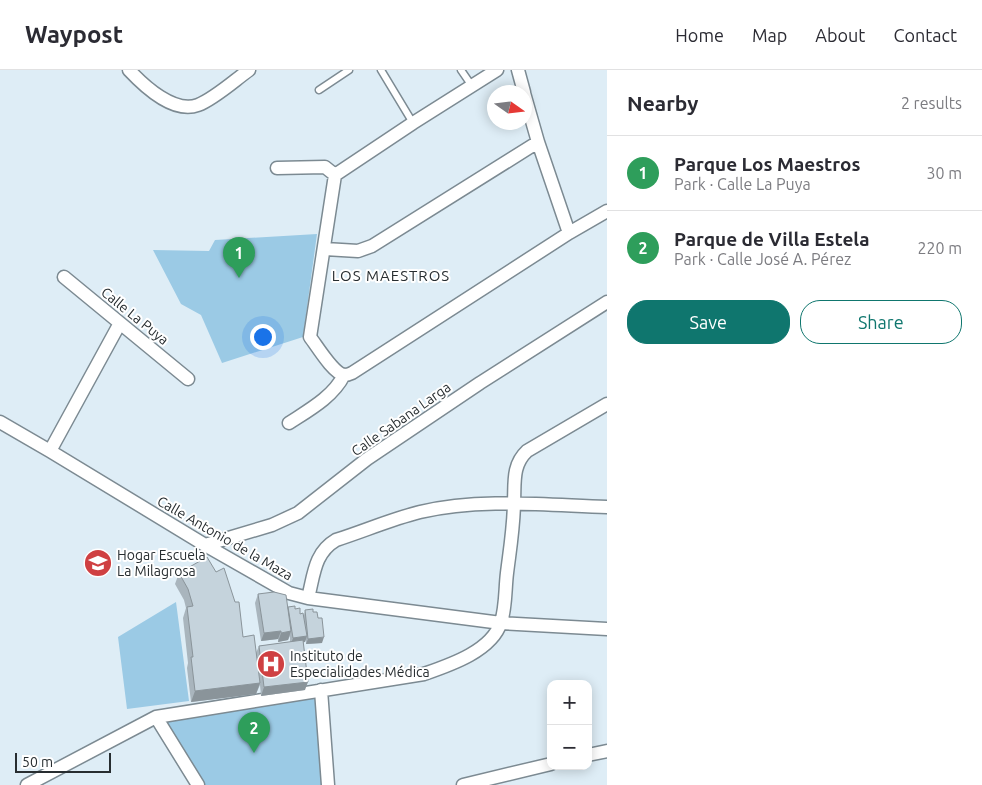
<!DOCTYPE html>
<meta charset="utf-8">
<style>
body{margin:0;font-family:Ubuntu,sans-serif;background:#f7f7f7;color:#2b2b33}
.controls{position:absolute;right:15px;bottom:15px;display:grid;overflow:hidden;border-radius:10px;box-shadow:0 2px 12px #0003}
.controls button{width:45px;height:45px;display:grid;place-items:center;padding:0;border:0;border-bottom:1px solid #e1e1e2;background:#fff;color:#2b2b33;font:25px sans-serif}
.compass{position:absolute;left:487px;top:15px;width:45px;height:45px;border-radius:50%;background:#fff;box-shadow:0 2px 12px #0003;rotate:104deg}
.scale{position:absolute;left:15px;bottom:12px;width:96px;box-sizing:border-box;padding-left:5px;border:2px solid #272d30;border-top:0;font-size:14px;line-height:18px;white-space:nowrap;color:#272d30;-webkit-text-stroke:4px #fff;paint-order:stroke}
.you{position:absolute;left:262px;top:266px;width:18px;height:18px;margin:-12px;border:4px solid #fff;border-radius:50%;background:#1a73e8;box-shadow:0 0 0 8px #1a73e833}
.badge{display:grid;place-items:center;width:32px;height:32px;border-radius:50%;background:#0f766e;color:#fff;font-size:16px;font-weight:700}
.pin{position:absolute;translate:-50% -41px;filter:drop-shadow(0 1px 2px #0008)}
.pin::after{content:'';position:absolute;top:26px;width:18px;height:15px;background:inherit;clip-path:polygon(0 0,100% 0,50% 100%)}
.list{margin:0;padding:0;list-style:none}
h2{display:flex;justify-content:space-between;align-items:center;height:65px;margin:0;padding:0 20px;font-size:21px}
h2 small{font-size:16px;font-weight:400;color:#7c7c81}
.list li{display:grid;grid-template-columns:32px 1fr auto;gap:15px;align-items:center;box-sizing:border-box;height:75px;padding:0 20px;border-top:1px solid #e1e1e2}
.list b{display:block;font-size:19px;white-space:nowrap}
.list p{margin:0;font-size:16px;white-space:nowrap;color:#7c7c81}
.list em{font-size:16px;font-style:normal;color:#7c7c81}
.actions{display:flex;gap:10px;padding:15px 20px}
.actions a{flex:1;padding:11px 0;border:1px solid #0f766e;border-radius:20px;text-align:center;font-size:18px;color:#0f766e}
.actions .main{background:#0f766e;color:#fff}
.map{position:relative;flex:none;width:607px;height:715px;overflow:hidden}
header{display:flex;align-items:center;gap:30px;box-sizing:border-box;height:70px;padding:0 25px;background:#fff;border-bottom:1px solid #e1e1e2}
header strong{font-size:24px}
nav{display:flex;gap:28px;margin-inline-start:auto;font-size:18px}
main{display:flex}
aside{flex:1;background:#fff}
.map>svg:first-child{display:block}
</style>
<header>
<strong>Waypost</strong>
<nav><a>Home</a><a>Map</a><a>About</a><a>Contact</a></nav>
</header>
<main>
<div class="map">
<svg width="607" height="715" viewBox="0 0 607 715">
<rect width="100%" height="100%" fill="#deedf6"/>
<path fill="#9bcae5" d="M317,164L303,267L222,293L201,245L181,234L153,180L209,181L215,170Z
M176,532L189,631L127,639L118,567Z
M318,624L327,715H204L165,652Z"/>
<g fill="none" stroke-linecap="round" stroke-linejoin="round">
<defs>
<path id="service" d="M381,0L413,53
M461,0L472,16
M319,20L349,0"/>
<path id="minor" d="M129,0C144,16 174,44 198,35C214,29 235,10 249,0
M497,0L413,53L335,105L310,267C317,276 333,303 344,305C347,305 350,304 352,303L569,163L607,141
M518,0L524,22
M524,23L538,72L569,163
M277,98L325,97L335,105
M325,179L358,181L372,176L538,72
M64,207L188,309
M0,352L50,381L205,475L289,523L308,528L501,553L607,559
M289,353C309,340 333,327 344,305
M50,381L120,253
M205,475L272,455L298,443L367,389L480,313L607,232
M308,528C314,505 314,483 336,470C364,461 392,449 420,442C481,428 545,435 607,437
M321,620L328,715
M156,647L198,715
M588,685L607,681
M27,715L156,647L424,604C450,595 492,581 501,552C506,537 505,519 507,503C510,479 514,455 514,431C515,413 512,395 527,381L607,334
M463,715L551,694"/>
</defs>
<use href="#service" stroke="#7c8a92" stroke-width="9"/>
<use href="#minor" stroke="#7c8a92" stroke-width="15"/>
<use href="#service" stroke="#fff" stroke-width="6"/>
<use href="#minor" stroke="#fff" stroke-width="12"/>
</g>
<path fill="#a9b5bd" d="M179,503L243,567L256,583L259,576L290,572V566L288,570L278,572V569L261,571L255,533L258,524L288,538L295,539L300,544L304,545L305,540L313,542L322,573L306,574V569L305,572H303L305,620L261,626L260,615L256,624L191,632L187,598L188,593L183,548L186,538L184,530L175,514Z"/>
<path fill="#8a949a" d="M281,561L278,569L261,571L264,563Z
M291,561L288,570L278,572L281,563Z
M307,566L305,572L291,574L293,568Z
M324,567L322,573L306,574L308,569Z
M308,612L305,620L261,626L264,617Z
M260,613L256,624L191,632L195,621Z"/>
<path fill="#c5d3dc" stroke="#8a949a" d="M207,487L216,502L224,498L235,532H239L243,567L254,565L260,613L195,621L191,587H193L187,537L193,536L188,519L179,503Z
M274,522L286,525L291,561L281,563V561L264,563L258,524Z
M295,536V539L300,538V544L303,543L307,566L293,568L288,537Z
M313,539V542H317L318,548H322L324,567L308,569L305,540Z
M303,570L308,612L264,617L259,576Z"/>
<defs>
<symbol id="school-disc" viewBox="-11 -11 22 22"><circle r="9.5" fill="#cf4042" stroke="#fff"/><path d="M0-5L7-2L0 1L-7-2ZM-4 1L0 2.5L4 1V4Q0 6-4 4Z" fill="#fff"/></symbol>
<symbol id="hospital-disc" viewBox="-11 -11 22 22"><circle r="9.5" fill="#cf4042" stroke="#fff"/><path d="M-5-5h3v3.5h4V-5h3V5h-3V1.5h-4V5h-3Z" fill="#fff"/></symbol>
</defs>
<g fill-rule="evenodd">
<use href="#school-disc" x="82" y="477" width="32" height="32"/>
<use href="#hospital-disc" x="255" y="578" width="32" height="32"/>
</g>
<g text-anchor="middle" stroke-width="4" stroke-linejoin="round" paint-order="stroke">
<g font-size="14" fill="#272d30" stroke="#fff">
<text transform="translate(135 246) rotate(39)" y="5">Calle La Puya</text>
<text transform="translate(401 349) rotate(-35)" y="5">Calle Sabana Larga</text>
<text transform="translate(225 468) rotate(30)" y="5">Calle Antonio de la Maza</text>
</g>
<g font-size="14" fill="#272d30" stroke="#fff" text-anchor="start">
<text x="117" y="490">Hogar Escuela<tspan x="117" dy="16">La Milagrosa</tspan></text>
<text x="290" y="591">Instituto de<tspan x="290" dy="16">Especialidades Médica</tspan></text>
</g>
<g font-size="15" letter-spacing="1" fill="#272d30" stroke="#fff">
<text x="391" y="211">LOS MAESTROS</text>
</g>
</g>
</svg>
<div class="controls">
<button>+</button>
<button>−</button>
</div>
<svg class="compass" viewBox="-18 -18 36 36"><path d="M0-13l5 13h-10z" fill="#e53935"/><path d="M0 13l5-13h-10z" fill="#7c7c81"/></svg>
<div class="scale">50 m</div>
<div class="you"></div>
<div class="pin badge" style="left:239px;top:208px;background:#2e9e5b">1</div>
<div class="pin badge" style="left:254px;top:683px;background:#2e9e5b">2</div>
</div>
<aside>
<h2>Nearby<small>2 results</small></h2>
<ul class="list">
<li><span class="badge" style="background:#2e9e5b">1</span><div><b>Parque Los Maestros</b><p>Park · Calle La Puya</p></div><em>30 m</em></li>
<li><span class="badge" style="background:#2e9e5b">2</span><div><b>Parque de Villa Estela</b><p>Park · Calle José A. Pérez</p></div><em>220 m</em></li>
</ul>
<div class="actions"><a class="main">Save</a><a>Share</a></div>
</aside>
</main>
